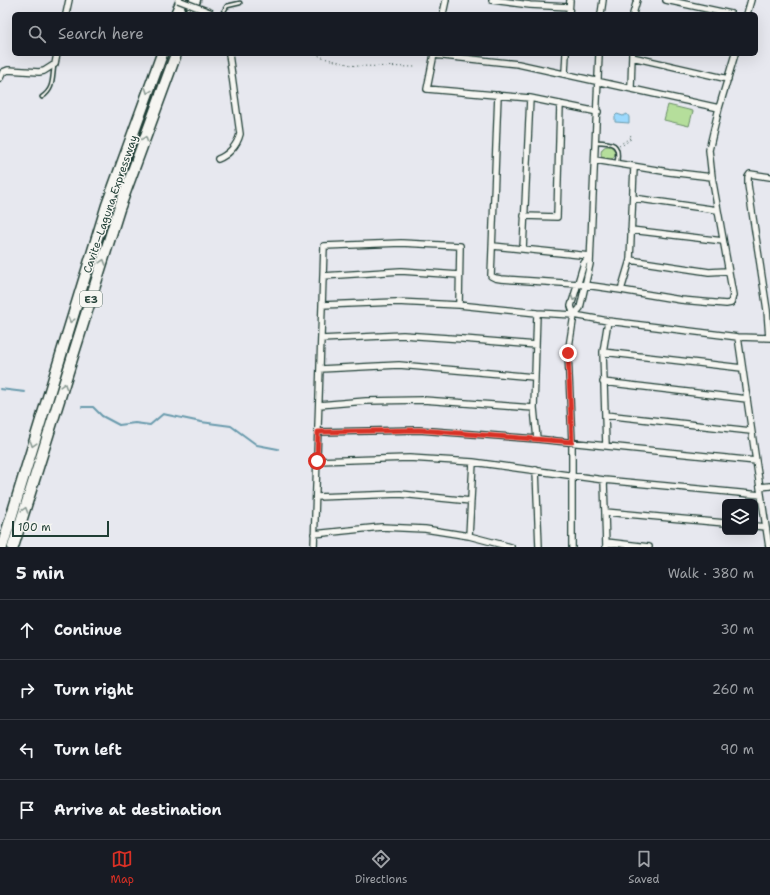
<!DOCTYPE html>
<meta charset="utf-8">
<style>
body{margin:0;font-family:"Shantell Sans",sans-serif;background:#242831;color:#f1f3f6}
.controls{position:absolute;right:12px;bottom:12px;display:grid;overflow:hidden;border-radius:6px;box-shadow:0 4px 16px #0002}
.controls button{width:36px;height:36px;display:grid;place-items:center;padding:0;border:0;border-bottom:1px solid #363941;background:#171b24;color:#f1f3f6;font:20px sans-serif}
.scale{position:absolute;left:12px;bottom:10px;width:97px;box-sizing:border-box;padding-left:4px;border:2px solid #1f3d34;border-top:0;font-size:11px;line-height:14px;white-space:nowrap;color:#1f3d34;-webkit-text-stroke:3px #f6f6f2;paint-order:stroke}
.stop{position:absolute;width:12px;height:12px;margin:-9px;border:3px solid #d93025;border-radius:50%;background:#fff}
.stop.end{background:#d93025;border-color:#fff;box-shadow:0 1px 4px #0008}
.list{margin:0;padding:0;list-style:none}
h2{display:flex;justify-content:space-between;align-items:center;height:52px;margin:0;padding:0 16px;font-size:17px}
h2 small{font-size:13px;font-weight:400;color:#9ea1a6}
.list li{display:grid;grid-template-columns:26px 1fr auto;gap:12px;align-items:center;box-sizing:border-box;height:60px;padding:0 16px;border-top:1px solid #363941}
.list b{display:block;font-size:15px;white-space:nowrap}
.list em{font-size:13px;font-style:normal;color:#9ea1a6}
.icon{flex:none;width:22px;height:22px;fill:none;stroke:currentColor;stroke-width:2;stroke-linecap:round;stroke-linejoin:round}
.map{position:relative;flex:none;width:770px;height:547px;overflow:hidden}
.search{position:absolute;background:#171b24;box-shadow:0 4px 16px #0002;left:12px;right:12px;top:12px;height:44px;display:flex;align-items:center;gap:10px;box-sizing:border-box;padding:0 14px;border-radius:6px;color:#9ea1a6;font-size:15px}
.sheet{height:292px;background:#171b24}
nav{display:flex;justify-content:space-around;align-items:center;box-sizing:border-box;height:56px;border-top:1px solid #363941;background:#171b24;font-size:11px;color:#9ea1a6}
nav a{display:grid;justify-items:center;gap:2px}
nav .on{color:#d93025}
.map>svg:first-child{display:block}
</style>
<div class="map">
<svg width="770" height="547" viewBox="0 0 770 547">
<rect width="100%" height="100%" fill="#e7e8ef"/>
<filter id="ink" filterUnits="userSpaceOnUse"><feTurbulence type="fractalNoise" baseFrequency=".025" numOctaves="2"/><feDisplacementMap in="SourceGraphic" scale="8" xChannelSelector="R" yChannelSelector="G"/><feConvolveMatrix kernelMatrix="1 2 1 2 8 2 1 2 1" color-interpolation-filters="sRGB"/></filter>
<g filter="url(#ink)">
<path fill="#b5de9b" stroke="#6a8e68" d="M668,105L693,111L689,126L664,120Z
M601 153a7 7 0 1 1 14 0a7 7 0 1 1-14 0Z"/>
<path fill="#9cd9fd" stroke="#6a9bad" d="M617,114L623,116L627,114L629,117V123L615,122V116Z"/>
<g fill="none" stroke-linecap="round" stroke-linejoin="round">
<path stroke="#6a9bad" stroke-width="2" d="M0,389L25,392
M82,407H93L102,416L119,425L135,423L150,425L163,414L201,422L231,426L257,445L278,449"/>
<defs>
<path id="lane" d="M222,14L227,6L240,3
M42,97C54,89 52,79 54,66
M596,142C613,142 620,144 617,162"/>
<path id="street" d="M492,0L530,5L569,7
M666,0L731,14
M66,14L69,0
M443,14L446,0
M569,14L570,0
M601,14L603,0
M633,14L637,0
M747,14L751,0
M434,54L427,89L530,98L598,112
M434,55L518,64L719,108
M632,57L728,79
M565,73L566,54
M0,78L3,72L8,70L39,72L44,71L55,64L57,54
M631,88L632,54
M498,95L491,276L495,278L501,279L578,284L621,290L681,300L726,304L731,303L733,295L712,177L709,150L719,108L735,54
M218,159C228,155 237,146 240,134L229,54
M595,160L669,172L712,177
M633,198L717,210
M524,216L557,217L560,104
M631,230L723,241
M493,246L590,256
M523,249L530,98
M630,260L709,272L727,271
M323,276L401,271L459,275
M621,290L630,260L634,167
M322,305L396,302L459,305L537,313L574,315L608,321L738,337L770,338
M537,313L534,408L537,439
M574,315L580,308L590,264L599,54
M769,338L767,310L748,185V177L750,174L770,177
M321,339L403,335L463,339L536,345
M603,352L742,368
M320,369L399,365L534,377
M603,382L747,399
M319,405L366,401L423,400L534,408
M605,415L751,431
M318,432L419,430L537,439L756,461L738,337
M606,446L603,352L608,321
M317,461L409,458L473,462L604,480L761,495
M756,461L769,547
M536,470L539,547
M604,480L606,547
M760,487L770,486
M316,497L400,494L471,501
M605,512L725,523
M755,526L766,527
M314,534L381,527L425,529L469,536L511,547
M469,536L473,462
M606,542L649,547
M314,547L324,246L401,243L460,246L459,305
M572,547V442L568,353L574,315L571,306L584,263L590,256"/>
<path id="highway" d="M176,14L182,0
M190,14L195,0
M2,547L107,205L162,54
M13,547L119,209L176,54"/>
</defs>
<use href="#lane" stroke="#1f3d34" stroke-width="5.5"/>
<use href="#street" stroke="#1f3d34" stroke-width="8"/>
<use href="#highway" stroke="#1f3d34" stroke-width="13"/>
<path stroke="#1f3d34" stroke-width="1" stroke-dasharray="1 3" stroke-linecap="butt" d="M315,54L327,59L356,66L417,67
M619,145L630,138
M620,147L630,140L631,133"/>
<use href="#lane" stroke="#f6f6f2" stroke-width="2.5"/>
<use href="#street" stroke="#f6f6f2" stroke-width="5.5"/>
<use href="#highway" stroke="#f6f6f2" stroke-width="10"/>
<defs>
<path id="street-bridge" d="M178,0L212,13"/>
</defs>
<use href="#street-bridge" stroke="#1f3d34" stroke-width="8" stroke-linecap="butt"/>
<use href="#street-bridge" stroke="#f6f6f2" stroke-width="5.5"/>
</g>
<defs><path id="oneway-chevron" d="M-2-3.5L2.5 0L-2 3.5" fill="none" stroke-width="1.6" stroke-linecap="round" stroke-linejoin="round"/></defs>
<g stroke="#8a9a93">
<use href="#oneway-chevron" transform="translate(148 91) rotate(110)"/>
<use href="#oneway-chevron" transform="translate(145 139) rotate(-70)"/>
<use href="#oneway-chevron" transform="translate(103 262) rotate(-73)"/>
<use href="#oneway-chevron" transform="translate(574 298) rotate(108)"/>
<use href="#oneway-chevron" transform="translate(71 320) rotate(107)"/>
<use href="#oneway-chevron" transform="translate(64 386) rotate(-73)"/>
<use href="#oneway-chevron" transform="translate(33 444) rotate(107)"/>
<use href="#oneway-chevron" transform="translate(25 510) rotate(-73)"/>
</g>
</g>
<g fill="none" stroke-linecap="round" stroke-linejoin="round" filter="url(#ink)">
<path stroke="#d93025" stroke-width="5" d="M317,461L318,432L419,430L572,442L568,353"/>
</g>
<g text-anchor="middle" stroke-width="3" stroke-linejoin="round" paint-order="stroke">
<rect fill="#f6f6f2" stroke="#60746d" stroke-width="1" x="80" y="291" width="22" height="16" rx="3"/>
<g font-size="10" font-weight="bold" fill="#1f3d34">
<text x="91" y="303">E3</text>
</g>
<g font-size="11" fill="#1f3d34" stroke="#f6f6f2">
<text transform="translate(110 204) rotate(-71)" y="4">Cavite–Laguna Expressway</text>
</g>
</g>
</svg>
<div class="controls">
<button><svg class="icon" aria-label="layers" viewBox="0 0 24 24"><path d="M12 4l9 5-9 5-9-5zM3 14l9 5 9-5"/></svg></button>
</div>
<div class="scale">100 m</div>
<div class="stop" style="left:317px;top:461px"></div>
<div class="stop end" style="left:568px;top:353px"></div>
<div class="search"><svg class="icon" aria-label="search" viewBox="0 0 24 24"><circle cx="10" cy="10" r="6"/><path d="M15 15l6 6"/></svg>Search here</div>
</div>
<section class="sheet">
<h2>5 min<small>Walk · 380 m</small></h2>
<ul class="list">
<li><svg class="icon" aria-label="ahead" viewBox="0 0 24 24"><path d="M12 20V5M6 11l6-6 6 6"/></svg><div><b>Continue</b></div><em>30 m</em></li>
<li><svg class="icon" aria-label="right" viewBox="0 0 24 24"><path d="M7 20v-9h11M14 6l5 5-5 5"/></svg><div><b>Turn right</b></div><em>260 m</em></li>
<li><svg class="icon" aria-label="left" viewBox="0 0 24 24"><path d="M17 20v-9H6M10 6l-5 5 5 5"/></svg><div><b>Turn left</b></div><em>90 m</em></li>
<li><svg class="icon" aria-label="arrive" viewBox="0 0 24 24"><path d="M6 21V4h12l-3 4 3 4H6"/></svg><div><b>Arrive at destination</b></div></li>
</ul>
</section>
<nav>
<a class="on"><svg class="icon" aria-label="map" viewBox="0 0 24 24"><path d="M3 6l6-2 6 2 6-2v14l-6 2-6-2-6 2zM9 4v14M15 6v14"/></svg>Map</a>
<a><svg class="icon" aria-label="directions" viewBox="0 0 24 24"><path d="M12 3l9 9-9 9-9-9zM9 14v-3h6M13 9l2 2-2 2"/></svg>Directions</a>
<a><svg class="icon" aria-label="saved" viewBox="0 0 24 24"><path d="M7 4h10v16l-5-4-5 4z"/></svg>Saved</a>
</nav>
